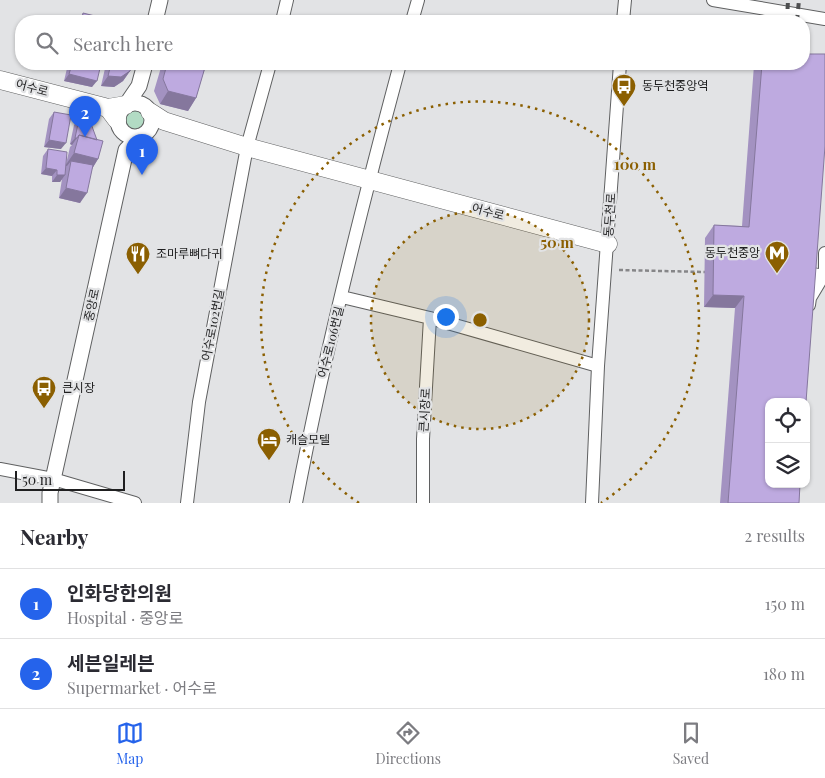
<!DOCTYPE html>
<meta charset="utf-8">
<style>
body{margin:0;font-family:"Playfair Display","Noto Sans KR",serif;background:#f2f2f3;color:#2b2b33}
.controls{position:absolute;right:15px;bottom:15px;display:grid;overflow:hidden;border-radius:10px;box-shadow:0 1px 4px #0004}
.controls button{width:45px;height:45px;display:grid;place-items:center;padding:0;border:0;border-bottom:1px solid #e1e1e2;background:#fff;color:#2b2b33;font:25px sans-serif}
.scale{position:absolute;left:15px;bottom:12px;width:110px;box-sizing:border-box;padding-left:5px;border:2px solid #1f1f20;border-top:0;font-size:14px;line-height:18px;white-space:nowrap;color:#1f1f20;-webkit-text-stroke:4px #e2e3e5;paint-order:stroke}
.you{position:absolute;left:445px;top:316px;width:18px;height:18px;margin:-12px;border:4px solid #fff;border-radius:50%;background:#1a73e8;box-shadow:0 0 0 8px #1a73e833}
.badge{display:grid;place-items:center;width:32px;height:32px;border-radius:50%;background:#2563eb;color:#fff;font-size:16px;font-weight:700}
.pin{position:absolute;translate:-50% -41px;filter:drop-shadow(0 1px 2px #0008)}
.pin::after{content:'';position:absolute;top:26px;width:18px;height:15px;background:inherit;clip-path:polygon(0 0,100% 0,50% 100%)}
.list{margin:0;padding:0;list-style:none}
h2{display:flex;justify-content:space-between;align-items:center;height:65px;margin:0;padding:0 20px;font-size:21px}
h2 small{font-size:16px;font-weight:400;color:#7c7c81}
.list li{display:grid;grid-template-columns:32px 1fr auto;gap:15px;align-items:center;box-sizing:border-box;height:70px;padding:0 20px;border-top:1px solid #e1e1e2}
.list b{display:block;font-size:19px;white-space:nowrap}
.list p{margin:0;font-size:16px;white-space:nowrap;color:#7c7c81}
.list em{font-size:16px;font-style:normal;color:#7c7c81}
.icon{flex:none;width:28px;height:28px;fill:none;stroke:currentColor;stroke-width:2;stroke-linecap:round;stroke-linejoin:round}
.map{position:relative;flex:none;width:825px;height:503px;overflow:hidden}
.search{position:absolute;background:#fff;box-shadow:0 1px 4px #0004;left:15px;right:15px;top:15px;height:55px;display:flex;align-items:center;gap:12px;box-sizing:border-box;padding:0 18px;border-radius:20px;color:#7c7c81;font-size:19px}
.sheet{height:205px;background:#fff}
nav{display:flex;justify-content:space-around;align-items:center;box-sizing:border-box;height:70px;border-top:1px solid #e1e1e2;background:#fff;font-size:14px;color:#7c7c81}
nav a{display:grid;justify-items:center;gap:2px}
nav .on{color:#2563eb}
.map>svg:first-child{display:block}
</style>
<div class="map">
<svg width="825" height="503" viewBox="0 0 825 503">
<rect width="100%" height="100%" fill="#e2e3e5"/>
<path fill="#b2dbc4" d="M121 120a14 14 0 1 1 28 0a14 14 0 1 1-28 0Z"/>
<g fill="none" stroke-linecap="round" stroke-linejoin="round">
<defs>
<path id="minor" d="M713,0L825,19
M282,21L287,0
M412,21L418,0
M623,21L625,0
M825,253V276
M808,273L823,276L810,298L809,305
M342,297L430,318L598,366
M0,469L53,479L135,503
M187,503L199,402L247,147L270,64
M296,503C324,355 361,209 400,64
M423,503V439L430,318
M592,503L598,366L620,64"/>
<path id="tertiary" d="M155,21L160,0
M118 120a17 17 0 1 1 34 0a17 17 0 1 1-34 0Z
M126,105L139,86L145,64
M50,503V493L126,150L140,136"/>
<path id="secondary" d="M0,80L108,108L117,120
M108,108L126,105
M150,112L164,121L247,147L608,244"/>
</defs>
<use href="#minor" stroke="#5f6061" stroke-width="14"/>
<use href="#tertiary" stroke="#5f6061" stroke-width="17"/>
<use href="#secondary" stroke="#5f6061" stroke-width="19"/>
<path stroke="#868688" stroke-width="2.5" stroke-dasharray="4 2.5" stroke-linecap="butt" d="M619,270L705,272"/>
<use href="#minor" stroke="#fff" stroke-width="12"/>
<use href="#tertiary" stroke="#fff" stroke-width="15"/>
<use href="#secondary" stroke="#fff" stroke-width="18"/>
<path stroke="#4e4f50" stroke-width="4" stroke-dasharray="6 6" stroke-linecap="butt" d="M787,21L788,0
M797,21L799,0"/>
</g>
<path fill="#a392c1" d="M83,13L110,21H78Z
M68,64H101L92,87L64,81Z
M106,64H132L130,71L123,81L114,87L101,86Z
M162,64H206L196,98L188,111L160,104L154,91Z
M755,64H804L799,503H720L735,308L704,307L705,238L714,225L742,226L754,65Z
M54,112L61,149L44,147L49,119Z
M79,119L98,159L92,169L80,203L59,198L62,179L60,182H52V176L41,174L43,156L48,149L66,164L70,147L72,145L70,144L74,125Z"/>
<path fill="#85779d" d="M130,71L123,81L114,87L101,86L108,76Z
M69,74L97,81L92,87L64,81Z
M168,91L196,98L188,111L160,104Z
M75,138H77L72,145L70,144Z
M49,140L66,143L61,149L44,147Z
M74,153L98,159L90,172L71,161L67,166H65Z
M46,168L57,170L52,176L41,174Z
M57,175H65L60,182H52Z
M66,188L87,193L80,203L59,198Z
M713,295L744,296L735,308L704,307Z"/>
<path fill="#beaae0" stroke="#85779d" d="M83,13L111,20L110,21H82Z
M804,54H825V146L806,402H769V484H800L799,503H728L744,296L713,295L714,225L749,227L762,64H804Z
M72,64H101L97,81L69,74Z
M111,64H132L130,71L121,77L108,76Z
M167,64H206L196,98L168,91L163,79Z
M54,112L71,115L66,143L49,140Z
M79,119L90,121L97,140L79,135L77,138H75Z
M79,135L103,141L98,159L74,153Z
M48,149L67,152L65,175H57V170L46,168Z
M71,161L93,165L87,193L66,188Z"/>
<circle cx="480" cy="320" r="109" fill="#8b5f01" fill-opacity=".12"/>
<g fill="none" stroke="#8b5f01" stroke-width="2.5" stroke-dasharray="2.5 5">
<circle cx="480" cy="320" r="109"/>
<path d="M359 503A219 219 0 1 1 601 503"/>
</g>
<defs>
<symbol id="bus-pin" viewBox="-11 -11 22 30"><path d="M0 17L-7.5 6A9.5 9.5 0 1 1 7.5 6Z" fill="#8b5f01" stroke="#e2e3e5"/><path d="M-5-6H5V4H4V6H2V4H-2V6H-4V4H-5ZM-3.5-4V0h7V-4ZM-3.5 1.2v1.5H-2V1.2ZM2 1.2v1.5H3.5V1.2Z" fill="#fff"/></symbol>
<symbol id="metro-pin" viewBox="-11 -11 22 30"><path d="M0 17L-7.5 6A9.5 9.5 0 1 1 7.5 6Z" fill="#8b5f01" stroke="#e2e3e5"/><path d="M-5.5 5V-5H-3L0 0L3-5H5.5V5H3V-.5L0 4L-3-.5V5Z" fill="#fff"/></symbol>
<symbol id="restaurant-pin" viewBox="-11 -11 22 30"><path d="M0 17L-7.5 6A9.5 9.5 0 1 1 7.5 6Z" fill="#8b5f01" stroke="#e2e3e5"/><path d="M-5-6h1v4h1v-4h1v4h1v-4h1v5L-1.5 .5V6h-2V.5L-5-1ZM5-6V6H3V1.5H1.5Q1.5-4 5-6Z" fill="#fff"/></symbol>
<symbol id="hotel-pin" viewBox="-11 -11 22 30"><path d="M0 17L-7.5 6A9.5 9.5 0 1 1 7.5 6Z" fill="#8b5f01" stroke="#e2e3e5"/><path d="M-6-4.5h1.5V1H6V5H4.5V3h-9V5H-6ZM-4 0a1.8 1.8 0 1 1 3.6 0ZM.5 0V-2.5h3Q6-2.5 6 0Z" fill="#fff"/></symbol>
</defs>
<g fill-rule="evenodd">
<use href="#bus-pin" x="610" y="72" width="28" height="38"/>
<use href="#metro-pin" x="763" y="239" width="28" height="38"/>
<use href="#restaurant-pin" x="124" y="240" width="28" height="38"/>
<use href="#bus-pin" x="30" y="374" width="28" height="38"/>
<use href="#hotel-pin" x="255" y="426" width="28" height="38"/>
</g>
<g text-anchor="middle" stroke-width="4.5" stroke-linejoin="round" paint-order="stroke">
<g font-size="12" fill="#1f1f20" stroke="#e2e3e5" text-anchor="start">
<text x="642" y="90">동두천중앙역</text>
<text x="760" y="257" text-anchor="end">동두천중앙</text>
<text x="156" y="258">조마루뼈다귀</text>
<text x="62" y="392">큰시장</text>
<text x="286" y="444">캐슬모텔</text>
</g>
<g font-size="12" fill="#1f1f20" stroke="#e2e3e5">
<text transform="translate(32 88) rotate(15)" y="4">어수로</text>
<text transform="translate(488 212) rotate(15)" y="4">어수로</text>
<text transform="translate(610 215) rotate(-86)" y="4">동두천로</text>
<text transform="translate(92 305) rotate(-78)" y="4">중앙로</text>
<text transform="translate(213 325) rotate(-79)" y="4">어수로102번길</text>
<text transform="translate(331 342) rotate(-76)" y="4">어수로106번길</text>
<text transform="translate(425 410) rotate(-87)" y="4">큰시장로</text>
</g>
</g>
<circle cx="480" cy="320" r="8" fill="#8b5f01" stroke="#e2e3e5" stroke-width="2.5"/>
<g font-size="15" text-anchor="middle" font-weight="bold" fill="#8b5f01" stroke="#e2e3e5" stroke-width="4.5" stroke-linejoin="round" paint-order="stroke">
<text x="635" y="170">100 m</text>
<text x="557" y="248">50 m</text>
</g>
</svg>
<div class="controls">
<button><svg class="icon" aria-label="locate" viewBox="0 0 24 24"><circle cx="12" cy="12" r="6"/><path d="M12 2v4M12 18v4M2 12h4M18 12h4"/></svg></button>
<button><svg class="icon" aria-label="layers" viewBox="0 0 24 24"><path d="M12 4l9 5-9 5-9-5zM3 14l9 5 9-5"/></svg></button>
</div>
<div class="scale">50 m</div>
<div class="you"></div>
<div class="pin badge" style="left:142px;top:175px">1</div>
<div class="pin badge" style="left:85px;top:137px">2</div>
<div class="search"><svg class="icon" aria-label="search" viewBox="0 0 24 24"><circle cx="10" cy="10" r="6"/><path d="M15 15l6 6"/></svg>Search here</div>
</div>
<section class="sheet">
<h2>Nearby<small>2 results</small></h2>
<ul class="list">
<li><span class="badge">1</span><div><b>인화당한의원</b><p>Hospital · 중앙로</p></div><em>150 m</em></li>
<li><span class="badge">2</span><div><b>세븐일레븐</b><p>Supermarket · 어수로</p></div><em>180 m</em></li>
</ul>
</section>
<nav>
<a class="on"><svg class="icon" aria-label="map" viewBox="0 0 24 24"><path d="M3 6l6-2 6 2 6-2v14l-6 2-6-2-6 2zM9 4v14M15 6v14"/></svg>Map</a>
<a><svg class="icon" aria-label="directions" viewBox="0 0 24 24"><path d="M12 3l9 9-9 9-9-9zM9 14v-3h6M13 9l2 2-2 2"/></svg>Directions</a>
<a><svg class="icon" aria-label="saved" viewBox="0 0 24 24"><path d="M7 4h10v16l-5-4-5 4z"/></svg>Saved</a>
</nav>
